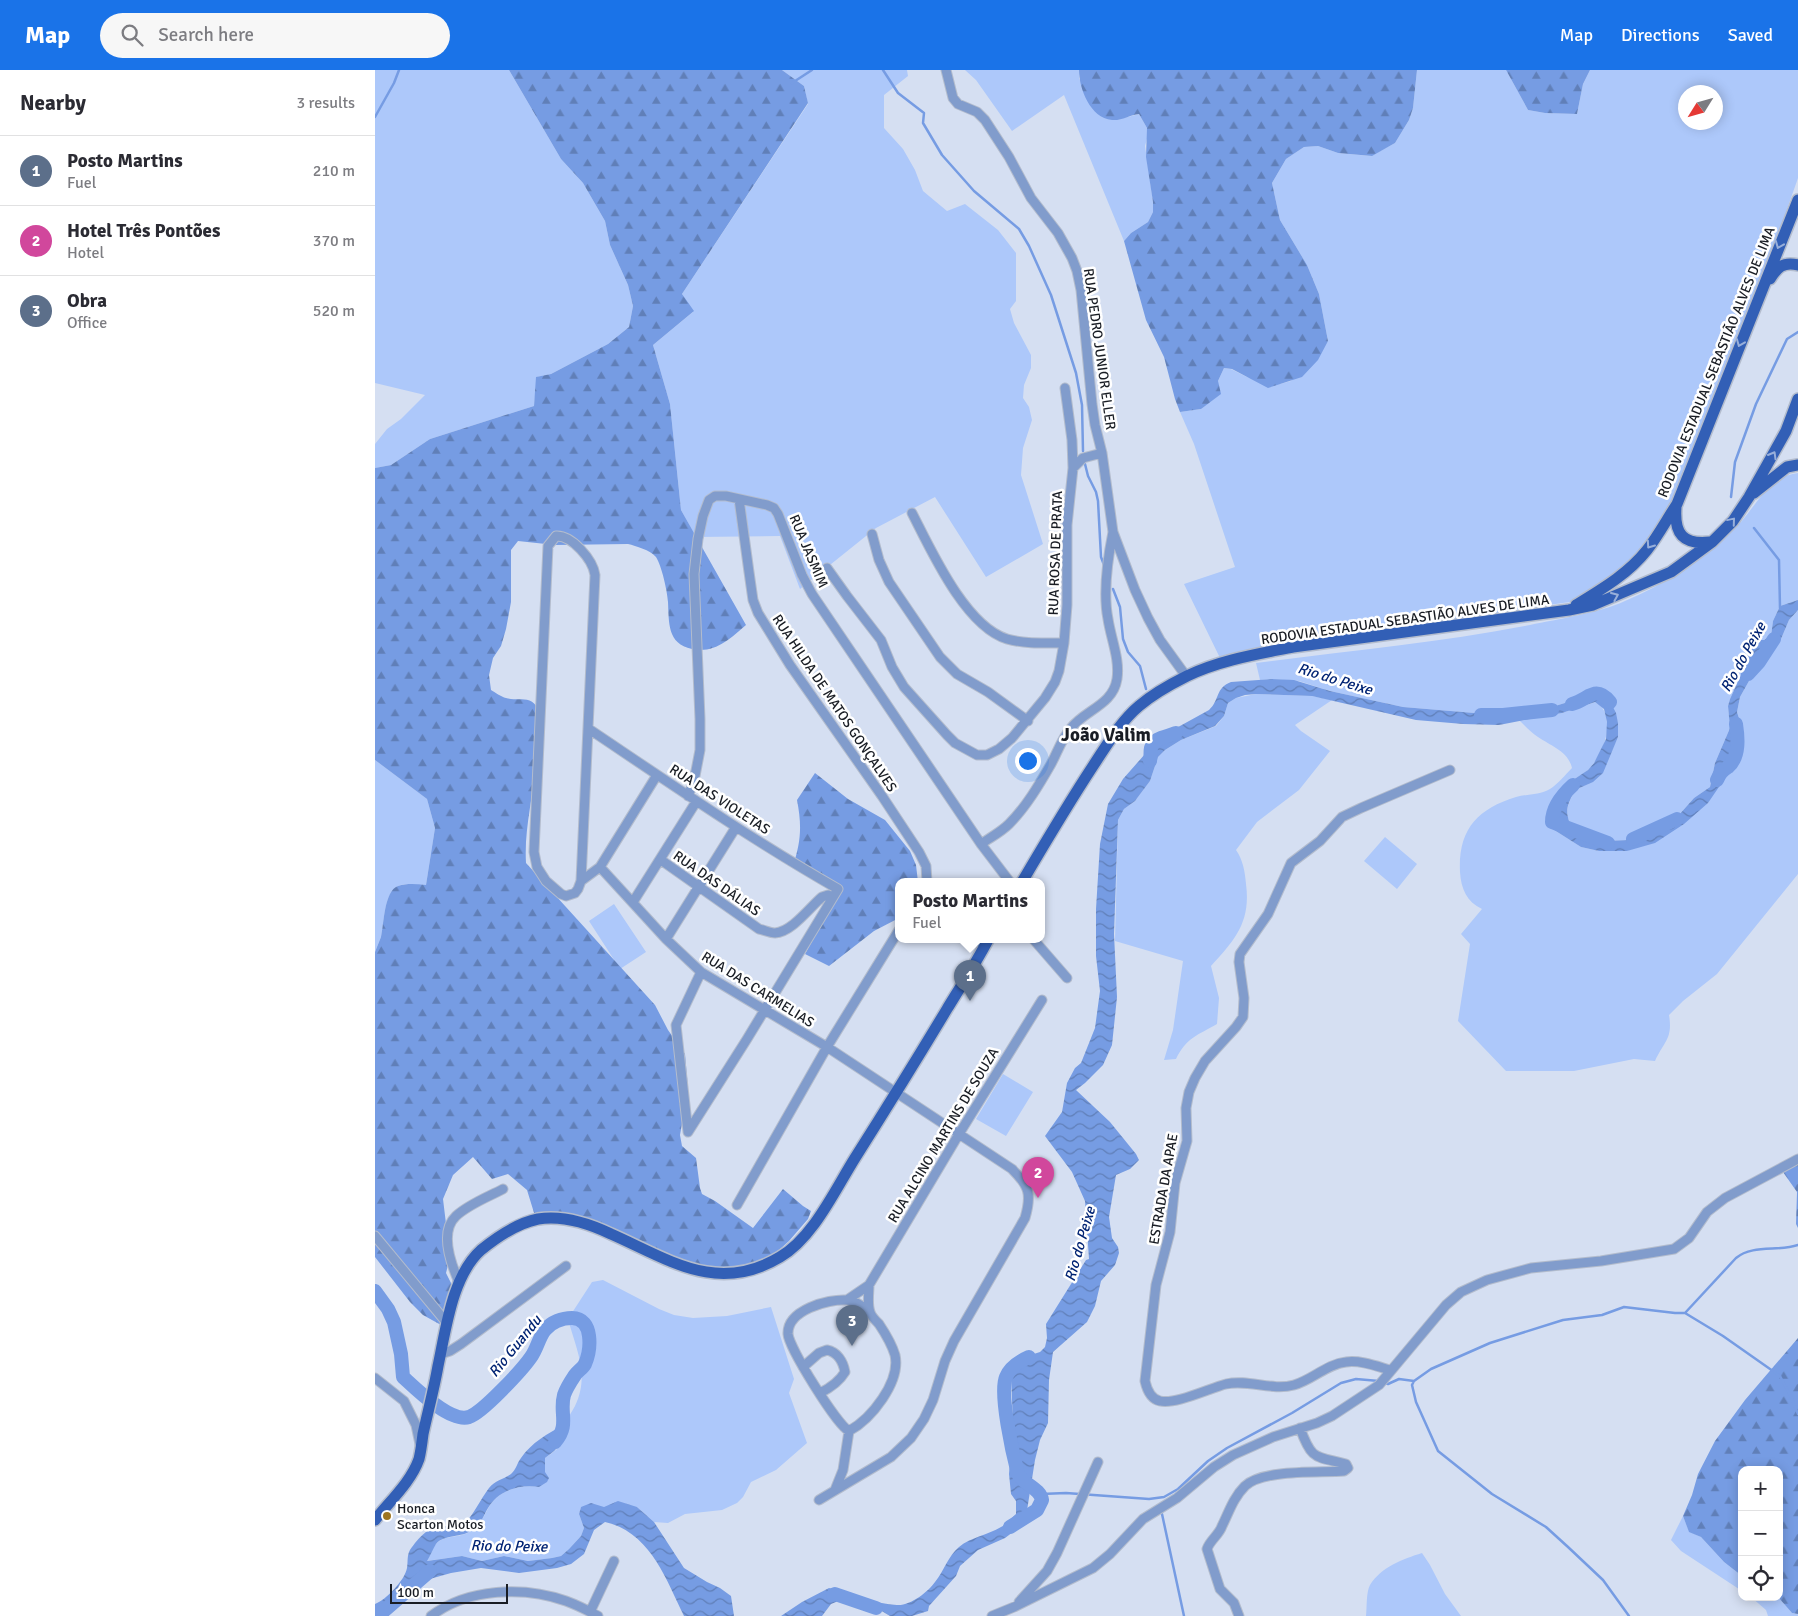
<!DOCTYPE html>
<meta charset="utf-8">
<style>
body{margin:0;font-family:Signika,sans-serif;background:#f7f7f7;color:#2b2b33}
.controls{position:absolute;right:15px;bottom:15px;display:grid;overflow:hidden;border-radius:10px;box-shadow:0 2px 12px #0003}
.controls button{width:45px;height:45px;display:grid;place-items:center;padding:0;border:0;border-bottom:1px solid #e1e1e2;background:#fff;color:#2b2b33;font:25px sans-serif}
.compass{position:absolute;left:1303px;top:15px;width:45px;height:45px;border-radius:50%;background:#fff;box-shadow:0 2px 12px #0003;rotate:233deg}
.scale{position:absolute;left:15px;bottom:12px;width:118px;box-sizing:border-box;padding-left:5px;border:2px solid #191d24;border-top:0;font-size:14px;line-height:18px;white-space:nowrap;color:#191d24;-webkit-text-stroke:4px #fff;paint-order:stroke}
.you{position:absolute;left:652px;top:690px;width:18px;height:18px;margin:-12px;border:4px solid #fff;border-radius:50%;background:#1a73e8;box-shadow:0 0 0 8px #1a73e833}
.badge{display:grid;place-items:center;width:32px;height:32px;border-radius:50%;background:#1a73e8;color:#fff;font-size:16px;font-weight:700}
.pin{position:absolute;translate:-50% -41px;filter:drop-shadow(0 1px 2px #0008)}
.pin::after{content:'';position:absolute;top:26px;width:18px;height:15px;background:inherit;clip-path:polygon(0 0,100% 0,50% 100%)}
.popup{position:absolute;left:520px;top:808px;width:150px;height:65px;box-sizing:border-box;display:grid;place-content:center;border-radius:10px;background:#fff;filter:drop-shadow(0 1px 4px #0005);font-size:16px;white-space:nowrap;color:#7c7c81}
.popup b{font-size:19px;color:#2b2b33}
.popup::after{content:'';position:absolute;left:50%;top:100%;margin-left:-10px;border:10px solid transparent;border-top-color:#fff}
.list{margin:0;padding:0;list-style:none}
h2{display:flex;justify-content:space-between;align-items:center;height:65px;margin:0;padding:0 20px;font-size:21px}
h2 small{font-size:16px;font-weight:400;color:#7c7c81}
.list li{display:grid;grid-template-columns:32px 1fr auto;gap:15px;align-items:center;box-sizing:border-box;height:70px;padding:0 20px;border-top:1px solid #e1e1e2}
.list b{display:block;font-size:19px;white-space:nowrap}
.list p{margin:0;font-size:16px;white-space:nowrap;color:#7c7c81}
.list em{font-size:16px;font-style:normal;color:#7c7c81}
.icon{flex:none;width:28px;height:28px;fill:none;stroke:currentColor;stroke-width:2;stroke-linecap:round;stroke-linejoin:round}
.map{position:relative;flex:none;width:1423px;height:1546px;overflow:hidden}
header{display:flex;align-items:center;gap:30px;box-sizing:border-box;height:70px;padding:0 25px;background:#1a73e8;color:#fff}
header strong{font-size:24px}
nav{display:flex;gap:28px;margin-inline-start:auto;font-size:18px}
.search{width:350px;height:45px;background:#f7f7f7;display:flex;align-items:center;gap:12px;box-sizing:border-box;padding:0 18px;border-radius:28px;color:#7c7c81;font-size:19px}
main{display:flex}
aside{flex:1;background:#fff}
.map>svg:first-child{display:block}
</style>
<header>
<strong>Map</strong>
<div class="search"><svg class="icon" aria-label="search" viewBox="0 0 24 24"><circle cx="10" cy="10" r="6"/><path d="M15 15l6 6"/></svg>Search here</div>
<nav><a>Map</a><a>Directions</a><a>Saved</a></nav>
</header>
<main>
<aside>
<h2>Nearby<small>3 results</small></h2>
<ul class="list">
<li><span class="badge" style="background:#5c6f8a">1</span><div><b>Posto Martins</b><p>Fuel</p></div><em>210 m</em></li>
<li><span class="badge" style="background:#d1479c">2</span><div><b>Hotel Três Pontões</b><p>Hotel</p></div><em>370 m</em></li>
<li><span class="badge" style="background:#5c6f8a">3</span><div><b>Obra</b><p>Office</p></div><em>520 m</em></li>
</ul>
</aside>
<div class="map">
<svg width="1423" height="1546" viewBox="0 0 1423 1546">
<defs>
<pattern id="forest-firs" width="22" height="20" patternUnits="userSpaceOnUse" patternTransform="scale(1.25)"><rect width="22" height="20" fill="#769ce3"/><path d="M5 1l3.5 6h-7zM16 11l3.5 6h-7z" fill="#607fb8"/></pattern>
<pattern id="water-waves" width="16" height="10" patternUnits="userSpaceOnUse" patternTransform="scale(1.25)"><rect width="16" height="10" fill="#769ce3"/><path d="M0 5q4-4 8 0t8 0" fill="none" stroke="#607fb8"/></pattern>
</defs>
<rect width="100%" height="100%" fill="#d5dff2"/>
<path fill="#adc8fa" fill-rule="evenodd" d="M0,0H134L186,89L208,113L230,151L235,175L253,215L258,236L254,257L233,274L176,304L162,307L159,336L55,369L16,395L0,398V374L12,359L26,349L50,325L0,313Z
M407,0H532L533,6L509,25V58L528,79L540,100L548,121L572,141L590,134L623,160L641,183V231L635,239L639,253L656,285V298L649,315L648,328L654,337L657,350L648,378L646,405L668,474L611,507L560,427L501,458L425,519L405,466L321,467L306,440L295,334L278,275L318,242L307,224L433,34L429,16Z
M590,0H704V9L749,48L764,44L772,58L773,65L770,76L778,132V142L773,152L756,163L749,171L689,25L637,61L601,10Z
M1042,0H1131L1153,40L1170,43L1202,44L1208,14L1215,0H1423V108L1403,165L1339,335L1292,443L1272,474L1253,495L1207,527L1195,532L1143,539L1067,553L845,588L809,514L860,497L819,374L805,342L826,339L843,311L849,298L856,299L872,307L905,314L916,311L953,271L944,224L932,195L905,150L897,113L911,89L929,77L943,76L963,83L996,86L1020,73L1034,50L1038,38ZM1310,22H1340V52H1310Z
M1423,403V530L1405,536L1398,551L1396,566L1389,570H1381L1374,579L1366,605L1355,629L1353,636L1355,658L1340,693L1335,717L1319,728L1303,746L1295,752L1254,770L1229,771L1198,761C1190,742 1190,740 1200,720L1213,714L1237,680L1243,667V653L1236,634L1229,624L1225,622L1161,642L1135,646L1028,637L955,621L924,611L897,609L885,610L881,593C972,581 1064,573 1155,555C1183,549 1224,543 1250,531C1289,515 1325,490 1357,461C1379,442 1391,406 1423,403Z
M1423,540V804L1342,904L1308,931L1294,945C1298,969 1289,971 1280,991L1259,989L1199,1001H1131L1083,951L1095,874L1086,864L1107,839C1092,832 1086,819 1085,802C1083,760 1102,739 1141,727C1152,724 1165,725 1175,719C1183,714 1190,705 1197,698C1193,681 1176,676 1163,667C1156,662 1151,657 1145,651L1187,643L1220,632L1226,636C1240,655 1228,684 1213,700C1207,706 1196,709 1191,716C1186,724 1178,746 1175,755L1176,758L1206,777L1224,781H1252L1333,733L1368,661L1362,642L1365,627L1388,586L1406,569L1414,550Z
M881,624L937,626L957,630L920,655L926,661L955,681L924,720L882,752L861,780C868,790 870,802 871,814C876,852 860,870 836,896L844,928L842,954C823,965 811,968 801,989L789,990L798,960L808,891L740,871L743,750L749,739L760,731L775,711L783,687L790,680L806,670L841,656L849,646L853,633L861,628Z
M0,690L52,729L60,758L51,815C42,815 32,813 23,816C9,822 9,854 6,867C4,872 2,877 0,882Z
M1010,767L1042,794L1022,819L989,791Z
M239,834L271,882L245,899L214,851Z
M628,1004L658,1022L631,1066L601,1049Z
M228,1210L284,1239L299,1245L318,1248L352,1246L396,1237L419,1309L414,1323L432,1373L401,1400L376,1412L368,1427L362,1433L347,1440L310,1444L293,1453L279,1452L262,1437H206L204,1444L209,1458L206,1466L194,1479L186,1486L177,1488L153,1491L129,1486L107,1491L87,1486L51,1491C55,1485 58,1476 63,1472C72,1465 86,1468 96,1461C108,1451 107,1449 114,1437C124,1420 146,1414 164,1417L170,1402V1388C177,1383 186,1378 188,1368C190,1363 188,1358 190,1353C193,1347 197,1342 200,1336C215,1305 201,1279 193,1249L217,1212Z
M1308,1446L1314,1461L1326,1467L1349,1492L1367,1506V1521L1306,1481L1296,1470Z
M1047,1483L1055,1495L1070,1524L1086,1546H991C992,1538 991,1522 995,1515C1006,1497 1028,1489 1047,1483Z
M1376,1527H1403L1417,1543L1423,1544V1546H1393L1391,1540Z"/>
<path fill="url(#forest-firs)" d="M134,0H407L429,16L433,33L307,224L319,241L278,275L295,334L306,440L371,555C355,569 339,584 317,579C292,574 294,552 293,532C292,520 287,497 281,487C275,480 261,476 253,474L180,475L143,471L136,480V532L131,559L126,576L118,588L114,605L116,620C120,622 126,627 131,628C145,632 155,624 164,640C163,658 163,676 161,694C158,727 149,760 151,793L280,935L293,960L310,984L313,1018L305,1065L307,1076L321,1088L325,1118L327,1124L340,1131L378,1158L408,1119L428,1136L436,1141L433,1149L414,1171L393,1190L358,1207L349,1209L328,1207L314,1203L240,1165L160,1146L152,1120L133,1104L117,1109L98,1087L78,1105L68,1129L75,1187L71,1203L77,1215L66,1255L48,1245L35,1232L0,1187V882C2,877 4,872 6,867C9,854 9,821 23,816C32,813 42,814 51,815L60,758L52,729L0,690V398L16,395L55,369L159,336L161,307L176,304L233,274L254,257L258,236L253,215L235,175L230,151L208,113L186,89Z
M704,0H1042L1038,38L1034,50L1020,73L997,86L963,83L943,76L929,77L911,89L897,113L905,150L932,195L944,224L953,271L943,290L927,307L893,318L857,299L849,298L843,311L846,324L826,339L805,342L800,329L789,287L771,250L749,171L756,163L773,152L778,142V132L771,87L772,58L764,44C755,45 746,51 737,50C715,48 704,18 704,0Z
M1131,0H1215L1208,14L1202,44L1170,43L1153,40Z
M440,703L473,729L510,750L535,781L541,795L543,812H524V848L499,861L454,896L430,884L464,822L418,796C426,771 427,756 422,730Z
M1420,1093H1423V1158L1421,1154L1422,1122L1408,1102Z
M1423,1268V1544L1417,1543L1403,1527H1404V1400H1367V1506L1349,1492L1326,1467L1314,1462L1308,1446L1317,1425L1323,1404L1340,1371L1370,1330Z"/>
<path fill="url(#water-waves)" d="M1423,530V540L1414,550L1406,569L1388,586L1365,627L1362,642L1368,661L1348,711L1333,733L1309,754L1280,773L1252,781H1224L1206,777L1176,758L1175,755L1192,714L1213,700L1219,693L1231,669L1232,652L1229,639L1220,632L1187,643L1124,655L1088,654L1041,650L937,626L881,624L870,625L861,628L853,633L849,646L840,656L806,670L790,680L783,687L775,711L760,731L749,739L743,750L739,864L742,927L737,975L728,995L710,1013L701,1020L735,1052L761,1084L764,1090L755,1099L741,1105L734,1147L737,1168L743,1177L744,1183L740,1195L726,1211L720,1236L712,1252L678,1282L674,1310L673,1353L665,1370L660,1390L650,1453L630,1468L603,1480L585,1496L581,1506L554,1536L553,1541L537,1546H515L505,1540L492,1539L482,1531L476,1529L466,1530L456,1534L447,1546H406L427,1532L454,1518C475,1523 501,1534 522,1535C535,1536 553,1522 560,1512C569,1501 573,1486 584,1477C596,1467 613,1465 626,1457C632,1454 636,1448 641,1444V1431L636,1424L634,1404L638,1353L636,1307L640,1293L646,1288L665,1282L670,1277L672,1268L671,1254L711,1190L714,1189L710,1131L697,1102L670,1066L687,1042L692,1013L700,998L706,993L720,958L725,921L721,886V839L725,774L733,734L748,709L785,667L834,640C845,630 840,618 856,612L897,609L919,610L955,621L1028,637L1135,646L1161,642L1225,622L1234,629L1241,643L1243,653V667L1228,703L1218,712L1200,720C1190,739 1190,742 1198,761L1229,771L1254,770L1295,752L1303,746L1319,728L1335,717L1340,693L1355,658L1353,636L1355,629L1366,605L1374,579L1381,570H1389L1396,566L1398,551L1405,536Z
M189,1355C188,1374 185,1377 170,1388V1402L174,1408L172,1412L164,1417C147,1414 126,1419 115,1435C108,1445 109,1451 97,1460C87,1468 69,1464 61,1474C58,1479 55,1486 52,1491L87,1486L107,1491L129,1486L153,1491L177,1488L186,1486L194,1479L206,1466L209,1458L204,1444L206,1437L216,1433L229,1437L243,1431L262,1437L279,1452L309,1498L332,1512L345,1518L356,1526L359,1546H309C291,1509 275,1462 230,1452L219,1460L209,1484L196,1494L182,1498L144,1503L106,1498L76,1503L37,1514L8,1546H0V1534C11,1530 30,1510 32,1498C33,1493 32,1487 34,1482C35,1479 38,1476 40,1473C54,1456 63,1454 85,1458C96,1450 105,1430 114,1418C120,1410 129,1409 136,1404C141,1400 142,1393 146,1388C156,1373 173,1363 189,1355Z"/>
<g fill="none" stroke-linecap="round" stroke-linejoin="round">
<path stroke="#769ce3" stroke-width="2.5" d="M508,0L523,23L549,43L548,53L567,85L599,121L644,159L654,176L676,225L701,303L707,335L708,381
M417,13L437,0
M0,47L19,13L24,0
M710,394L713,406L721,422L723,431L726,487L729,495
M1356,427L1360,392L1381,334L1412,269L1423,262
M1379,458L1404,490L1405,538
M738,519L745,537L748,569L753,582L765,596L771,619
M1310,1243L1361,1188C1378,1174 1403,1182 1423,1175
M1009,1313L1013,1314L1024,1309L1039,1311
M666,1424L691,1423L774,1429L789,1427L803,1419L833,1391L852,1378L917,1343L966,1313L981,1309L1004,1311
M787,1444L809,1546
M1254,1546L1228,1510L1193,1477L1171,1457L1117,1424L1063,1381L1041,1332L1037,1315L1039,1311L1056,1299L1115,1273L1188,1250L1227,1245L1249,1237L1300,1243H1310L1348,1266L1405,1306L1417,1329L1423,1344"/>
<path stroke="#769ce3" stroke-width="14" d="M1373,604L1384,592L1399,569
M1197,634C1213,630 1220,614 1235,632
M1106,645H1128L1177,640
M775,691C776,687 775,682 776,678C779,667 792,667 801,663
M1342,710C1345,703 1347,701 1353,697C1365,687 1363,667 1361,654
M1198,715C1187,725 1177,737 1177,752L1233,773
M1258,769L1302,749
M0,1221L13,1239L19,1252L26,1284L28,1307C40,1318 75,1353 94,1347C108,1342 147,1300 156,1287C162,1279 164,1267 170,1260C176,1252 187,1248 197,1248C219,1248 216,1280 210,1294C208,1298 203,1301 200,1305C196,1311 191,1319 189,1325C184,1343 195,1355 180,1372
M635,1457L662,1440L667,1430C665,1418 649,1415 643,1404C638,1385 624,1323 631,1307C635,1297 645,1291 654,1287
M458,1525L460,1524L501,1538
M3,1546L55,1501"/>
<defs>
<path id="minor" d="M571,0L578,28L583,34L602,42L610,50L634,87L656,128L683,163L697,188L702,201L706,220L717,334L720,355L727,383L738,462L760,520L773,548L785,570L811,606
M698,398L708,388L727,383
M364,429L374,502L378,530L383,543L415,595L507,726L544,782L551,796L552,812
M537,443C556,480 590,556 632,569C649,574 671,573 689,573
M497,464L504,490L514,512L565,587L582,604L613,622L653,651
M452,498L472,526L506,570L517,597L529,617L572,665L580,673L602,685H612L624,679L637,668L670,628L680,612L684,601L689,573L692,535V455L698,398L697,370L690,318
M214,659C296,714 377,770 463,819L372,969L313,1062
M313,726L319,711L325,680V649L319,504L323,469L328,446L334,430L340,426H351L392,435L399,438L403,444L427,505L437,524L606,774L635,812
M606,774C616,767 626,762 634,754C651,737 664,715 676,694C682,683 687,668 696,658C710,640 738,635 742,609C745,589 736,569 733,549C728,524 733,487 738,462
M286,790L384,859C389,860 395,863 400,863C417,862 435,837 447,827L453,825L458,827
M225,797L291,869L326,902L452,977L637,1099C654,1116 657,1124 650,1148L579,1271L570,1291L558,1330L549,1349L536,1368L516,1387L444,1430
M206,811L220,505C218,490 197,465 181,466L173,476L159,782L162,797L171,811L186,824L191,826L200,823L203,819L206,811L225,797L282,705
M258,832L321,732
M291,869L361,757
M601,870L610,875
M659,870L692,908
M313,1062L301,955L326,902
M362,1135L452,977L524,860
M0,1166L72,1253
M84,1212C76,1194 64,1162 81,1146C94,1134 113,1127 128,1119
M494,1215C494,1223 492,1234 495,1242C496,1246 501,1251 504,1254C510,1263 517,1275 520,1285C526,1312 496,1349 474,1361C462,1355 414,1278 413,1264C412,1240 453,1229 471,1230C480,1230 488,1237 495,1242
M472,1230L494,1215L584,1064L667,930
M66,1284L75,1281L86,1274L191,1196
M428,1297L444,1283L452,1280C462,1282 468,1291 470,1302C464,1312 455,1318 445,1323
M1015,1300C1001,1296 985,1290 971,1292C952,1294 937,1310 919,1315C896,1321 874,1309 851,1314C835,1318 800,1335 785,1331C776,1329 772,1320 770,1311L781,1215L795,1162L800,1113L812,1071L811,1038L814,1022L820,1008L830,991L861,957L868,947L869,928L864,892L865,884L893,844L916,793L945,771L967,747L986,738L1075,700
M0,1308L29,1331L41,1355L45,1374
M460,1420L468,1400L474,1361
M644,1532L672,1501L682,1483L723,1392
M215,1542L239,1491
M56,1546C93,1518 149,1516 191,1531C202,1535 212,1540 223,1546
M617,1546L639,1537L718,1498L735,1484L768,1449L802,1428L839,1397L858,1385L898,1367L942,1353L957,1346L1004,1315L1071,1235L1086,1222L1112,1210L1156,1198L1226,1191L1299,1179L1314,1168L1332,1142L1350,1128L1423,1089
M864,1546L859,1533L845,1519L832,1479C835,1470 844,1465 847,1456C854,1442 858,1428 870,1416C888,1399 944,1403 969,1401L973,1398L971,1394C940,1386 937,1391 925,1358"/>
<path id="major" d="M1395,209C1402,198 1408,191 1423,195
M1379,423L1412,397L1423,395
M1301,437C1299,464 1308,475 1335,472
M1201,535C1227,519 1253,504 1272,480C1283,466 1292,449 1302,434L1423,130
M647,812C670,773 693,734 718,696C732,675 745,652 764,636C778,624 796,614 812,606C845,590 883,584 918,577L1194,540L1218,535L1296,502L1337,472L1358,451L1374,427L1411,361L1423,329
M0,1450C15,1431 36,1412 44,1389C46,1381 47,1372 48,1364C53,1341 59,1319 63,1296C71,1259 77,1206 106,1180C122,1167 143,1153 163,1149C188,1145 213,1153 236,1164C293,1189 342,1225 405,1187C438,1168 460,1120 480,1088C511,1039 542,989 572,939C586,916 601,893 613,870"/>
</defs>
<use href="#minor" stroke="#b3bccd" stroke-width="11"/>
<use href="#major" stroke="#b3bccd" stroke-width="14"/>
<use href="#minor" stroke="#819ccc" stroke-width="9"/>
<use href="#major" stroke="#325fb6" stroke-width="11"/>
</g>
<defs><path id="oneway-chevron" d="M-2-3.5L2.5 0L-2 3.5" fill="none" stroke-width="1.6" stroke-linecap="round" stroke-linejoin="round" transform="scale(1.25)"/></defs>
<g stroke="#98afda">
<use href="#oneway-chevron" transform="translate(1404 175) rotate(112)"/>
<use href="#oneway-chevron" transform="translate(1365 273) rotate(112)"/>
<use href="#oneway-chevron" transform="translate(1398 385) rotate(-60)"/>
<use href="#oneway-chevron" transform="translate(1357 451) rotate(-50)"/>
<use href="#oneway-chevron" transform="translate(1275 475) rotate(125)"/>
<use href="#oneway-chevron" transform="translate(1240 526) rotate(-23)"/>
</g>
<circle fill="#9d7522" stroke="#fff" stroke-width="2" cx="12" cy="1446" r="5"/>
<g text-anchor="middle" stroke-width="5" stroke-linejoin="round" paint-order="stroke">
<g font-size="14" fill="#191d24" stroke="#fff">
<text transform="translate(725 279) rotate(82)" y="5">RUA PEDRO JUNIOR ELLER</text>
<text transform="translate(1341 292) rotate(-68)" y="5">RODOVIA ESTADUAL SEBASTIÃO ALVES DE LIMA</text>
<text transform="translate(434 481) rotate(67)" y="5">RUA JASMIM</text>
<text transform="translate(680 483) rotate(-88)" y="5">RUA ROSA DE PRATA</text>
<text transform="translate(1030 549) rotate(-8)" y="5">RODOVIA ESTADUAL SEBASTIÃO ALVES DE LIMA</text>
<text transform="translate(460 633) rotate(56)" y="5">RUA HILDA DE MATOS GONÇALVES</text>
<text transform="translate(345 729) rotate(33)" y="5">RUA DAS VIOLETAS</text>
<text transform="translate(342 813) rotate(35)" y="5">RUA DAS DÁLIAS</text>
<text transform="translate(383 919) rotate(32)" y="5">RUA DAS CARMELIAS</text>
<text transform="translate(568 1065) rotate(-59)" y="5">RUA ALCINO MARTINS DE SOUZA</text>
<text transform="translate(788 1119) rotate(-80)" y="5">ESTRADA DA APAE</text>
</g>
<g font-size="14" fill="#191d24" stroke="#fff" text-anchor="start">
<text x="22" y="1443">Honca<tspan x="22" dy="16">Scarton Motos</tspan></text>
</g>
<g font-size="15" font-style="italic" fill="#002373" stroke="#fff">
<text transform="translate(1368 587) rotate(-61)" y="5">Rio do Peixe</text>
<text transform="translate(960 609) rotate(17)" y="5">Rio do Peixe</text>
<text transform="translate(705 1174) rotate(-74)" y="5">Rio do Peixe</text>
<text transform="translate(140 1276) rotate(-51)" y="5">Rio Guandu</text>
<text transform="translate(134 1476) rotate(1)" y="5">Rio do Peixe</text>
</g>
<g font-size="19" font-weight="bold" fill="#191d24" stroke="#fff">
<text x="731" y="671">João Valim</text>
</g>
</g>
</svg>
<div class="controls">
<button>+</button>
<button>−</button>
<button><svg class="icon" aria-label="locate" viewBox="0 0 24 24"><circle cx="12" cy="12" r="6"/><path d="M12 2v4M12 18v4M2 12h4M18 12h4"/></svg></button>
</div>
<svg class="compass" viewBox="-18 -18 36 36"><path d="M0-13l5 13h-10z" fill="#e53935"/><path d="M0 13l5-13h-10z" fill="#7c7c81"/></svg>
<div class="scale">100 m</div>
<div class="you"></div>
<div class="pin badge" style="left:595px;top:931px;background:#5c6f8a">1</div>
<div class="popup"><b>Posto Martins</b>Fuel</div>
<div class="pin badge" style="left:663px;top:1128px;background:#d1479c">2</div>
<div class="pin badge" style="left:477px;top:1276px;background:#5c6f8a">3</div>
</div>
</main>
